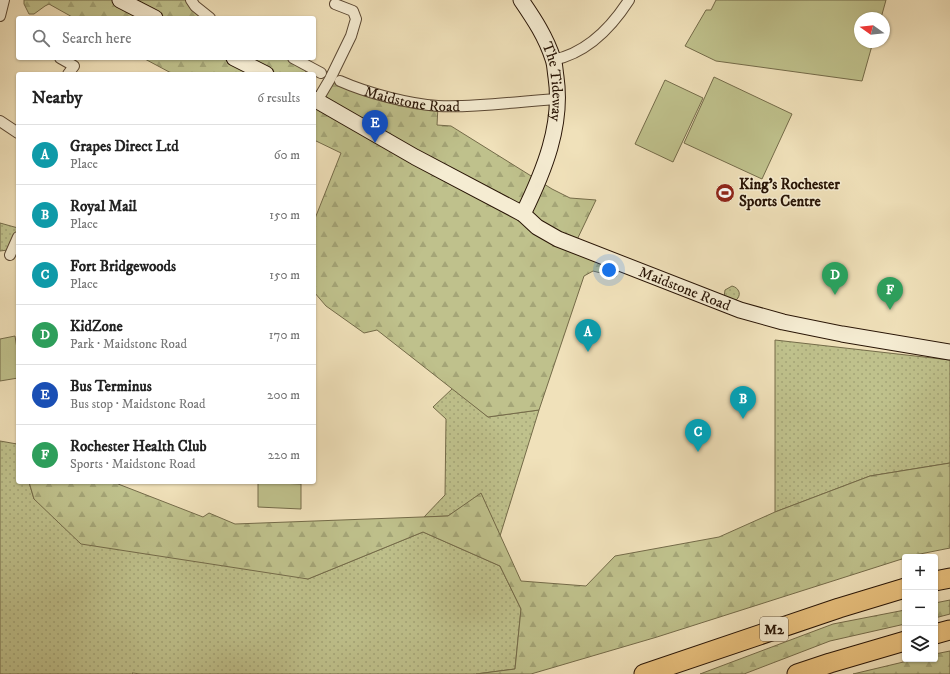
<!DOCTYPE html>
<meta charset="utf-8">
<style>
body{margin:0;font-family:"IM FELL DW Pica",serif;background:#f6f6f6;color:#222}
.controls{position:absolute;right:12px;bottom:12px;display:grid;overflow:hidden;border-radius:4px;box-shadow:0 1px 3px #0004}
.controls button{width:36px;height:36px;display:grid;place-items:center;padding:0;border:0;border-bottom:1px solid #e0e0e0;background:#fff;color:#222;font:20px sans-serif}
.compass{position:absolute;left:854px;top:12px;width:36px;height:36px;border-radius:50%;background:#fff;box-shadow:0 1px 3px #0004;rotate:285deg}
.you{position:absolute;left:609px;top:270px;width:14px;height:14px;margin:-10px;border:3px solid #fff;border-radius:50%;background:#1a73e8;box-shadow:0 0 0 6px #1a73e833}
.badge{display:grid;place-items:center;width:26px;height:26px;border-radius:50%;background:#0b8043;color:#fff;font-size:13px;font-weight:700}
.pin{position:absolute;translate:-50% -33px;filter:drop-shadow(0 1px 2px #0008)}
.pin::after{content:'';position:absolute;top:21px;width:14px;height:12px;background:inherit;clip-path:polygon(0 0,100% 0,50% 100%)}
.list{margin:0;padding:0;list-style:none}
h2{display:flex;justify-content:space-between;align-items:center;height:52px;margin:0;padding:0 16px;font-size:17px}
h2 small{font-size:13px;font-weight:400;color:#767676}
.list li{display:grid;grid-template-columns:26px 1fr auto;gap:12px;align-items:center;box-sizing:border-box;height:60px;padding:0 16px;border-top:1px solid #e0e0e0}
.list b{display:block;font-size:15px;white-space:nowrap}
.list p{margin:0;font-size:13px;white-space:nowrap;color:#767676}
.list em{font-size:13px;font-style:normal;color:#767676}
.icon{flex:none;width:22px;height:22px;fill:none;stroke:currentColor;stroke-width:2;stroke-linecap:round;stroke-linejoin:round}
.map{position:relative;flex:none;width:950px;height:674px;overflow:hidden}
.search{position:absolute;background:#fff;box-shadow:0 1px 3px #0004;left:16px;top:16px;width:300px;height:44px;display:flex;align-items:center;gap:10px;box-sizing:border-box;padding:0 14px;border-radius:4px;color:#767676;font-size:15px}
.panel{position:absolute;background:#fff;box-shadow:0 1px 3px #0004;left:16px;top:72px;width:300px;height:412px;border-radius:4px}
.map>svg:first-child{display:block}
</style>
<div class="map">
<svg width="950" height="674" viewBox="0 0 950 674">
<defs>
<pattern id="grass-dots" width="8" height="8" patternUnits="userSpaceOnUse"><rect width="8" height="8" fill="#bfc18c"/><path d="M2 2h.1M6 6h.1" fill="none" stroke="#a4a577" stroke-width="1.8" stroke-linecap="round"/></pattern>
<pattern id="forest-firs" width="22" height="20" patternUnits="userSpaceOnUse"><rect width="22" height="20" fill="#bfc18c"/><path d="M5 1l3.5 6h-7zM16 11l3.5 6h-7z" fill="#a4a577"/></pattern>
</defs>
<rect width="100%" height="100%" fill="#f0e1ba"/>
<filter id="stains"><feTurbulence type="fractalNoise" baseFrequency=".005" numOctaves="4"/><feColorMatrix values="0 0 0 0 .2 0 0 0 0 .09 0 0 0 0 .02 0 0 0 .5 -.17"/></filter>
<radialGradient id="worn" r=".72"><stop offset=".6" stop-color="#630" stop-opacity="0"/><stop offset="1" stop-color="#630" stop-opacity=".3"/></radialGradient>
<path fill="url(#grass-dots)" stroke="#746b49" d="M0,223L18,228L8,250L0,251Z
M732,286C740,288 742,296 735,301L724,297L725,290Z
M775,340L950,360V463L870,476L775,512Z
M453,388L488,417L539,410L500,536L481,494L448,516L424,517L445,495L446,419L433,407Z
M0,441L17,444L18,482H29L34,499L308,579L423,532L500,566L521,609L515,669L476,674H141L132,673L133,674H0Z"/>
<path fill="url(#forest-firs)" stroke="#746b49" d="M24,0H191L210,18H74L49,4L45,6L34,14H29L24,4Z
M143,58H293L309,66L304,74H173Z
M330,79L438,106L437,125L451,126L552,189L570,198L596,200L574,246L621,265L616,277L593,271L584,276L539,410L488,417L377,330L364,333L326,306L314,292V221L341,153L314,140V99Z
M950,463V548L905,557V558L657,637L531,674H476L515,669L521,609L500,566L423,532L308,579L81,544L34,499L29,482H113L203,517L209,513L235,524L448,516L481,493L521,581L586,586L615,556L719,537L775,512L870,476Z
M950,600V614L935,618V603Z
M905,610V624L830,641L744,674H700L833,624Z
M950,651V674H853L916,659H935V654Z"/>
<path fill="#bfc18c" stroke="#746b49" d="M716,0H886L881,18H860V42H873L862,81L716,61L685,46L706,10H711Z
M714,77L792,114L762,179L684,143Z
M665,80L703,98L673,162L635,144Z
M15,336L18,355V378L0,381V339Z
M258,482L301,484V509L258,507Z"/>
<g fill="none" stroke-linecap="round" stroke-linejoin="round">
<defs>
<g id="street">
<path d="M191,0L195,6L210,18"/>
<path d="M0,16L4,0"/>
<path d="M60,58L74,66L68,74"/>
<path d="M293,58L321,73"/>
<path d="M553,60C587,53 611,28 629,0"/>
<path id="s1" d="M340,81C367,93 409,104 438,106C478,108 518,101 558,99"/>
<path d="M317,101L330,79L351,36L356,19L353,11L335,4"/>
<path d="M0,121L18,133"/>
<path d="M10,255L18,237"/>
</g>
<g id="secondary">
<path d="M120,0L155,18"/>
<path id="s2" d="M521,0C534,19 546,37 553,59C555,64 555,71 556,77C563,125 544,171 523,214"/>
<path d="M234,58L266,74"/>
<path id="s3" d="M314,99L415,157L523,214L537,227L558,239L740,310L783,322L842,334L950,352"/>
</g>
<path id="highway" d="M935,581L950,578
M935,634L950,630
M644,674L839,608L905,588
M797,674L830,663L905,641"/>
</defs>
<use href="#street" stroke="#5b4833" stroke-width="12"/>
<use href="#secondary" stroke="#291506" stroke-width="17"/>
<use href="#highway" stroke="#291506" stroke-width="21"/>
<use href="#street" stroke="#f5ecd2" stroke-width="10"/>
<use href="#secondary" stroke="#f5ecd2" stroke-width="15"/>
<use href="#highway" stroke="#e8c07d" stroke-width="19"/>
</g>
<defs>
<symbol id="stadium-disc" viewBox="-11 -11 22 22"><circle r="9.5" fill="#8f2418" stroke="#f5ecd2"/><path d="M0-5a6.5 5 0 1 0 0 10a6.5 5 0 1 0 0-10ZM-3.5-1.8h7v3.6h-7Z" fill="#fff"/></symbol>
</defs>
<g fill-rule="evenodd">
<use href="#stadium-disc" x="714" y="182" width="22" height="22"/>
</g>
<g text-anchor="middle" stroke-width="3" stroke-linejoin="round" paint-order="stroke">
<rect fill="#f5ecd2" stroke="#665643" stroke-width="1" x="760" y="617" width="28" height="24" rx="3"/>
<g font-size="14" font-weight="bold" fill="#291506">
<text x="774" y="634">M2</text>
</g>
<g font-size="15" fill="#291506" stroke="#f5ecd2">
<text dy="5" stroke="none"><textPath href="#s2" startOffset="90">The Tideway</textPath></text>
<text dy="5" stroke="none"><textPath href="#s1" startOffset="75">Maidstone Road</textPath></text>
<text dy="5" stroke="none"><textPath href="#s3" startOffset="418">Maidstone Road</textPath></text>
</g>
<g font-size="15" font-weight="bold" fill="#291506" stroke="#f5ecd2" text-anchor="start">
<text x="739" y="189">King's Rochester<tspan x="739" dy="17">Sports Centre</tspan></text>
</g>
</g>
<rect width="100%" height="100%" filter="url(#stains)"/>
<rect width="100%" height="100%" fill="url(#worn)"/>
</svg>
<div class="controls">
<button>+</button>
<button>−</button>
<button><svg class="icon" aria-label="layers" viewBox="0 0 24 24"><path d="M12 4l9 5-9 5-9-5zM3 14l9 5 9-5"/></svg></button>
</div>
<svg class="compass" viewBox="-18 -18 36 36"><path d="M0-13l5 13h-10z" fill="#e53935"/><path d="M0 13l5-13h-10z" fill="#767676"/></svg>
<div class="you"></div>
<div class="pin badge" style="left:588px;top:352px;background:#0f9aa8">A</div>
<div class="pin badge" style="left:743px;top:419px;background:#0f9aa8">B</div>
<div class="pin badge" style="left:698px;top:452px;background:#0f9aa8">C</div>
<div class="pin badge" style="left:835px;top:295px;background:#2e9e5b">D</div>
<div class="pin badge" style="left:375px;top:143px;background:#1a4fb4">E</div>
<div class="pin badge" style="left:890px;top:310px;background:#2e9e5b">F</div>
<div class="search"><svg class="icon" aria-label="search" viewBox="0 0 24 24"><circle cx="10" cy="10" r="6"/><path d="M15 15l6 6"/></svg>Search here</div>
<section class="panel">
<h2>Nearby<small>6 results</small></h2>
<ul class="list">
<li><span class="badge" style="background:#0f9aa8">A</span><div><b>Grapes Direct Ltd</b><p>Place</p></div><em>60 m</em></li>
<li><span class="badge" style="background:#0f9aa8">B</span><div><b>Royal Mail</b><p>Place</p></div><em>150 m</em></li>
<li><span class="badge" style="background:#0f9aa8">C</span><div><b>Fort Bridgewoods</b><p>Place</p></div><em>150 m</em></li>
<li><span class="badge" style="background:#2e9e5b">D</span><div><b>KidZone</b><p>Park · Maidstone Road</p></div><em>170 m</em></li>
<li><span class="badge" style="background:#1a4fb4">E</span><div><b>Bus Terminus</b><p>Bus stop · Maidstone Road</p></div><em>200 m</em></li>
<li><span class="badge" style="background:#2e9e5b">F</span><div><b>Rochester Health Club</b><p>Sports · Maidstone Road</p></div><em>220 m</em></li>
</ul>
</section>
</div>
